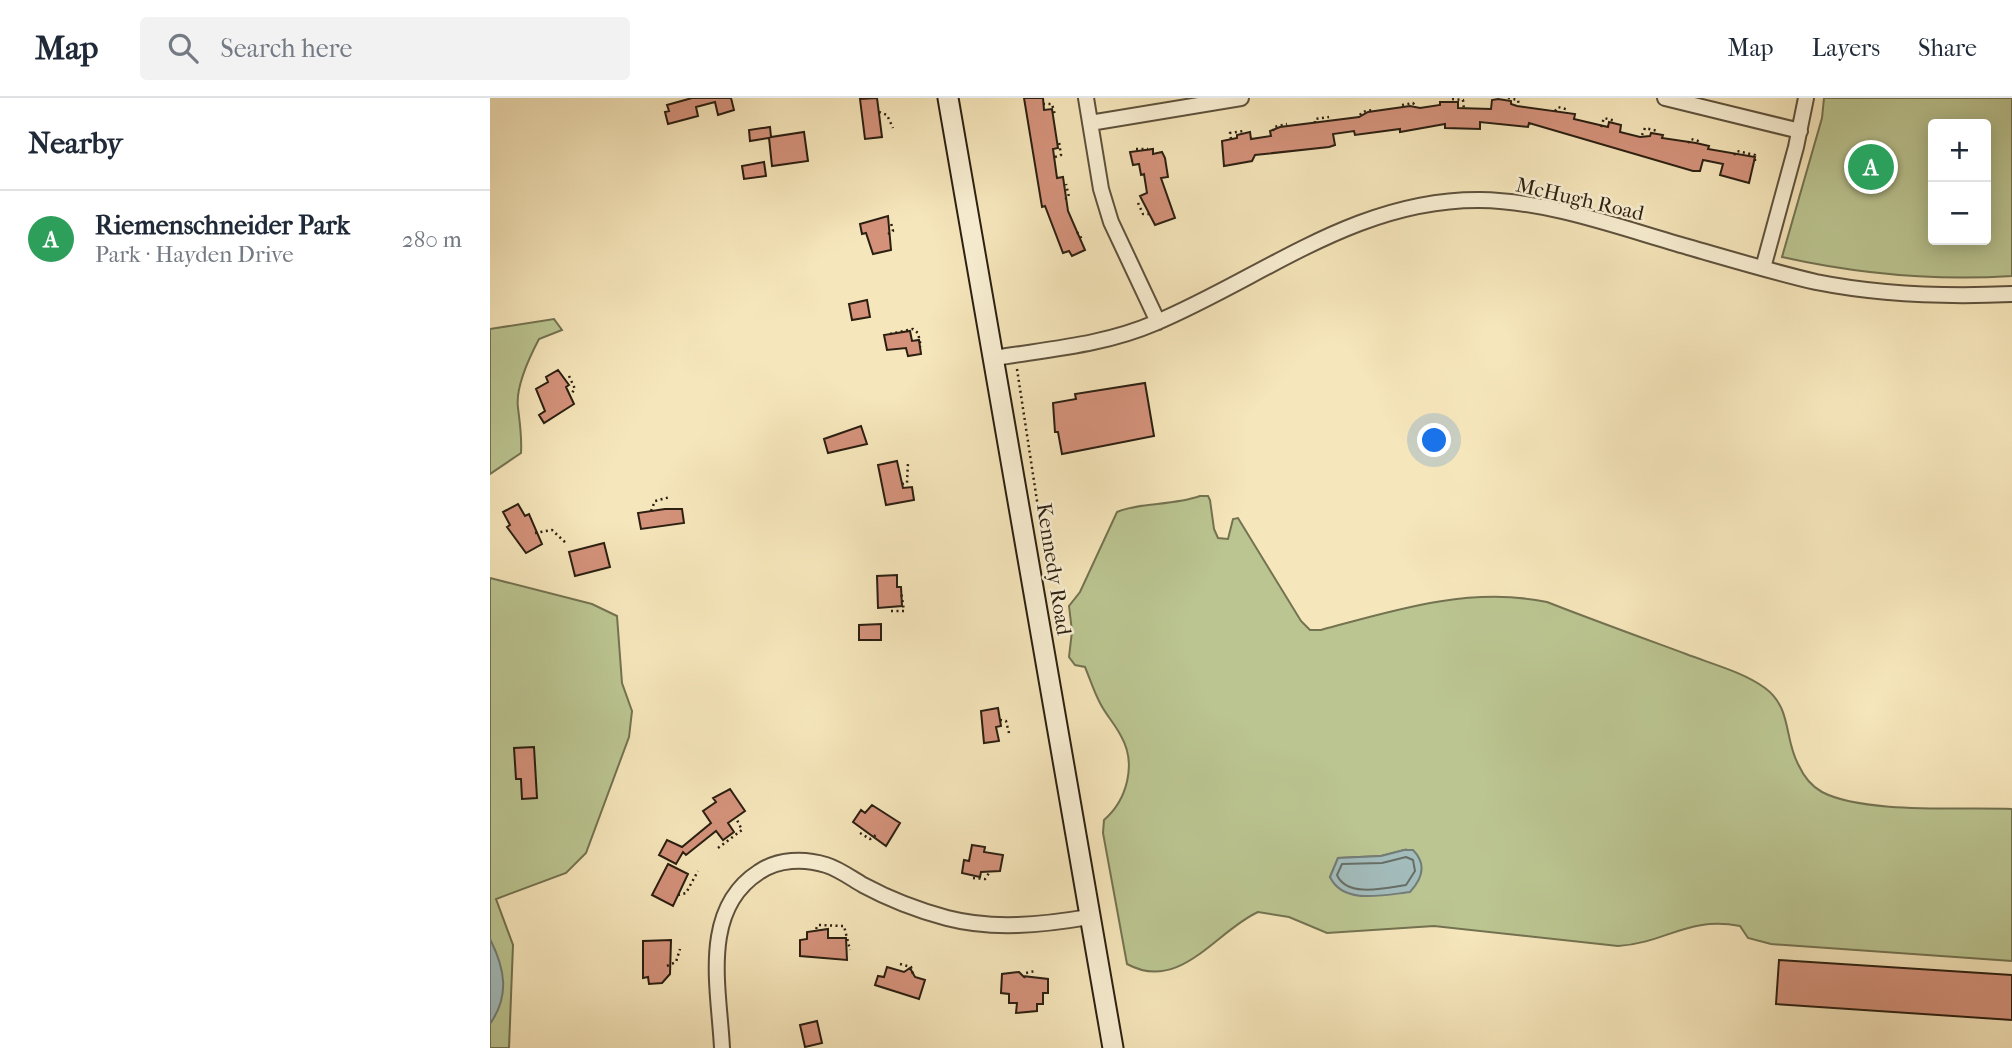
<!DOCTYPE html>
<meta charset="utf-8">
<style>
body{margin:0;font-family:"IM FELL French Canon",serif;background:#f2f2f3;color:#1f2937}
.controls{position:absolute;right:21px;top:21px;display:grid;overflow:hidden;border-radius:7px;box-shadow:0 4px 18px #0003}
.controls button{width:63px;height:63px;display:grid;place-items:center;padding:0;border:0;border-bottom:2px solid #e0e1e3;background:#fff;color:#1f2937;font:35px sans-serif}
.you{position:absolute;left:945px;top:343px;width:24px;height:24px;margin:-18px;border:5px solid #fff;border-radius:50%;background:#1a73e8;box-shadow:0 0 0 10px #1a73e833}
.badge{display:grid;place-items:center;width:46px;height:46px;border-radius:50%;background:#111827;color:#fff;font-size:23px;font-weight:700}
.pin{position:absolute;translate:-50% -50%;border:4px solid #fff;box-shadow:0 2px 7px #0006}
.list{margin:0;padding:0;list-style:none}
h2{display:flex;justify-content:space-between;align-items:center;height:91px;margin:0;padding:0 28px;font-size:30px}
h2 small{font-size:23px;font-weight:400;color:#747a83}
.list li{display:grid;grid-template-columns:46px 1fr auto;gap:21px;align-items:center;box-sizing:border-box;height:98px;padding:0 28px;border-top:2px solid #e0e1e3}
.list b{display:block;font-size:26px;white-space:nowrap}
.list p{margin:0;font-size:23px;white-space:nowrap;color:#747a83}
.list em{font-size:23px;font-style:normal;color:#747a83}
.icon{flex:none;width:38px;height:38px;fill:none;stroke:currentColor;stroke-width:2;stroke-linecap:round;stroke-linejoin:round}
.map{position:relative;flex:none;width:1522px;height:950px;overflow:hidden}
header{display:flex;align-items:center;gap:42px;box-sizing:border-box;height:98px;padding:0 35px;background:#fff;border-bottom:2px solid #e0e1e3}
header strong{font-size:33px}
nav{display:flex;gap:38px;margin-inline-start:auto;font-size:24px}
.search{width:490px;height:63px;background:#f2f2f3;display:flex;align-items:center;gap:18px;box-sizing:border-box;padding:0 24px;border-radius:7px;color:#747a83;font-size:26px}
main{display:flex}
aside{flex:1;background:#fff}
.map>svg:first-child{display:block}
</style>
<header>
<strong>Map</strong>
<div class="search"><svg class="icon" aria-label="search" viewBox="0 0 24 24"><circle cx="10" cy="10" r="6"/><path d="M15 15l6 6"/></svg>Search here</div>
<nav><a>Map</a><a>Layers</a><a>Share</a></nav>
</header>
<main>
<aside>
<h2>Nearby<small></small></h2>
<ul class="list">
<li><span class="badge" style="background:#2e9e5b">A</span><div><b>Riemenschneider Park</b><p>Park · Hayden Drive</p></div><em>280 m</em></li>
</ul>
</aside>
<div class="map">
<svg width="1522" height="950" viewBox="0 0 1522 950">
<rect width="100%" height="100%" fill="#f6e6bb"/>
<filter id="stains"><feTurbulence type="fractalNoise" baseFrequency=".00286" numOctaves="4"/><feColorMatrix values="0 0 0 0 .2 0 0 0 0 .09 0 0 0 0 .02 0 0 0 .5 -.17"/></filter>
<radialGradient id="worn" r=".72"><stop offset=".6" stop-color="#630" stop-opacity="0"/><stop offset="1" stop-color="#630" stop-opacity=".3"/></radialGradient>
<path fill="#bbc591" stroke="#737251" stroke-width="2" fill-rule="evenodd" d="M1334,0H1522V178C1444,183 1368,176 1292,159L1332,20ZM1443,26H1496V142H1443Z
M64,221L72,232L49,241C39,260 25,289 28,310C30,326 32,338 31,355L0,376V231Z
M710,398H718L720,402L724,431L728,440L738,441L743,421L748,420L811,523L820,532H831C904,512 980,488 1057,504C1103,522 1150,539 1196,556C1222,566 1253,574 1275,590C1302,610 1294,640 1308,666C1313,677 1321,688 1332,694C1374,716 1472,709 1522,711V863L1281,846L1258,840L1250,828C1198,818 1176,845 1128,848L944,828L837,835L799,819L768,814C726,833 690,895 637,866L613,735L614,722C637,702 647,666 631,638C625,626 616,617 610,605C604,594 600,581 595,569L585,567L579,559L582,533L579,508L590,494L627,414C650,404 682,408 710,398ZM914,752L871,798L840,779L848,760L891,758Z
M0,480L102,506L127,518L132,585L142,613L139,639L96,755L76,775L6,801L23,847L19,950H0Z"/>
<path fill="#a3bcbc" stroke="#737d78" stroke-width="2" d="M914,752H923C937,766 932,781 920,794C894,797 853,807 840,779L848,760L891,758Z
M0,841C15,871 20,897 0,926Z"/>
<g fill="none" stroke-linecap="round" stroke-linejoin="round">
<path stroke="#676e66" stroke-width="2" d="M916,759L923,762L925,773L916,787C896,790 857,800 847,777L852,766L892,765Z"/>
</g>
<path fill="#d4927b" stroke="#2b1f11" stroke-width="2" d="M202,0H241L244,12L228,17L225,4L206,9L208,18L178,26L175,14L179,13L177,7Z
M387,0L392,39L375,41L370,1Z
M534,0H553L554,12L562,11L568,50L563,51L567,80L573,79L578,113L595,152L582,158L579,153L573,155L555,108L552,109Z
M1008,1L1021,3V6L1027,8L1085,16L1084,21L1118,29L1119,24L1131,27L1130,34L1150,39L1160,38L1161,35L1173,37L1172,40L1206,45L1219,48L1218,51L1265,59L1259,85L1230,77L1233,66L1213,62L1210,73H1203L1039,25L1038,29L990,24V31L955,30V26L910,34V31L865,37L864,33L843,36L845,47L839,49L765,57L762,63L734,68L732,43L747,40V37L760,34L761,41L781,38L780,33L790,29L869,19L878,14L920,8L930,10L950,7V4H968V10L1001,11L1002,2Z
M280,29L281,39L314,34L318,63L282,68L279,40L260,43L259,32Z
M663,51V56L672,54L675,60L678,79L671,80L685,120L665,127L650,98L657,95L654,76L651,77L649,66L643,67L640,54Z
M274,64L276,78L254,81L252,68Z
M398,118L401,152L383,156L376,135L372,136L370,126Z
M377,202L380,219L362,222L359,206Z
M420,233L422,243L429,242L431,256L418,258L416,250L397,252L394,237Z
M68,272L79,287L76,289L84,306L54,325L49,317L55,313L46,291L58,284L56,279Z
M655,285L664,338L572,356L568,334H565L563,305L586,301L585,296Z
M371,328L377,346L338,355L334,341Z
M407,363L413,390L422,389L424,402L396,407L388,367Z
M28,406L35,418L39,416L52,446L36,455L17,429L20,427L13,414Z
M175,411H192L194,425L151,431L148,415Z
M114,445L120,469L85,478L79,454Z
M407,477V489H411L412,508L388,510L387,478Z
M391,526V542H369V527Z
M508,610L511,628L506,629L509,643L494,645L491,613Z
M44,649L47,700L32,701L31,681H26L24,650Z
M240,691L255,713L238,725L244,734L233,742L226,733L196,757L193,754L186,766L169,757L177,742L192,749L221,725L213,713L226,704L223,700Z
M382,707L410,725L396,748L363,724L371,712L375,715Z
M482,747L495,749L494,754L513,757L510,773L491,774L490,779L472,775L474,762L479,763Z
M178,766L198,776L183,808L162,797Z
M338,831V840H356L357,862L310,858V842L317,841V834Z
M181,842L180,876L172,885L159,886L158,879L153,880V843Z
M1289,862L1522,877V922L1286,906Z
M397,869L414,874L420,870L425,879L435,882L429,901L385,887L388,878L394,879Z
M529,874L533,878L558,881V895H553V906H547V913L526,915L527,905H519V896L511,895L512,876Z
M327,923L332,945L315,949L310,927Z"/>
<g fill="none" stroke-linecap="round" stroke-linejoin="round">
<defs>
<path id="minor" d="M596,0L611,91L621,124L668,224
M1175,0L1310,33
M600,25L751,0
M1273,170L1306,49L1316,0
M505,260C559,251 614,247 665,225C774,179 866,101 990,102C1060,103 1131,130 1198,149C1240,161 1283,174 1326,184C1391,197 1456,199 1522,196
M232,950C229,890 210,812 269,774C288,761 314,760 336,767C349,771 361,780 373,787C399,801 427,812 457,820C503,832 552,827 599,819"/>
<path id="secondary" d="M458,0L623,950"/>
</defs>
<use href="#minor" stroke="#5e513c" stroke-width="18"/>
<use href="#secondary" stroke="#2b1f11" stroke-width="23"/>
<path stroke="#2b1f11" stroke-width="2.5" stroke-dasharray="2 3.5" stroke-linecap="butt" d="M1018,0L1028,2L1029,8
M962,1L973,2L974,12
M553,6H562L565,17
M912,7L923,5L926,9
M1065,13L1068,9L1079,12
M389,14L397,17L403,30
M870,17L872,14L882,12
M825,25V21L839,19
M1111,29L1114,20L1126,23
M783,33L784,29L797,26
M1152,37L1155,30L1168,33
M741,41L740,35L753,33
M1198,45L1201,41L1212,44
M646,51H658
M1244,57L1247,53L1265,57V66
M565,59L571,57L569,44
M575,101L579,99L576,86
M648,105L653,116H661
M587,134L592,141
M398,136L403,133L401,125
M400,236L423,231L428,235L431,249
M527,271L559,482
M79,278L85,291L80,297
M412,386L417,385L418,364
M161,413L165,403L180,399
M45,435L62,432L77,446
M401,513H414L411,493
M510,622L516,623L519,635
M370,735L380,741L386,737
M228,750L252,732L246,720
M483,780L495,781L499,775
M188,797L196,795L208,773
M326,831L328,827L354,828L360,852
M410,866L421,869L423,876
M177,868L186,864L190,851
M534,880L536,875L545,873"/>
<use href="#minor" stroke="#f9efd3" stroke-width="14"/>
<use href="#secondary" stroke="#f9efd3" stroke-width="19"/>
</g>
<g text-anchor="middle" stroke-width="5" stroke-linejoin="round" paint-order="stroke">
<g font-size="21" fill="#2b1f11" stroke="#f9efd3">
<text transform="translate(1090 101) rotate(13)" y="7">McHugh Road</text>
<text transform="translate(564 471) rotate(81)" y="7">Kennedy Road</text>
</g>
</g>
<rect width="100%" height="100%" filter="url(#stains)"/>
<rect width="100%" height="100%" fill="url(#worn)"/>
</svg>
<div class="controls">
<button>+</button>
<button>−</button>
</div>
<div class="you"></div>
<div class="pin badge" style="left:1381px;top:69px;background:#2e9e5b">A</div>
</div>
</main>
